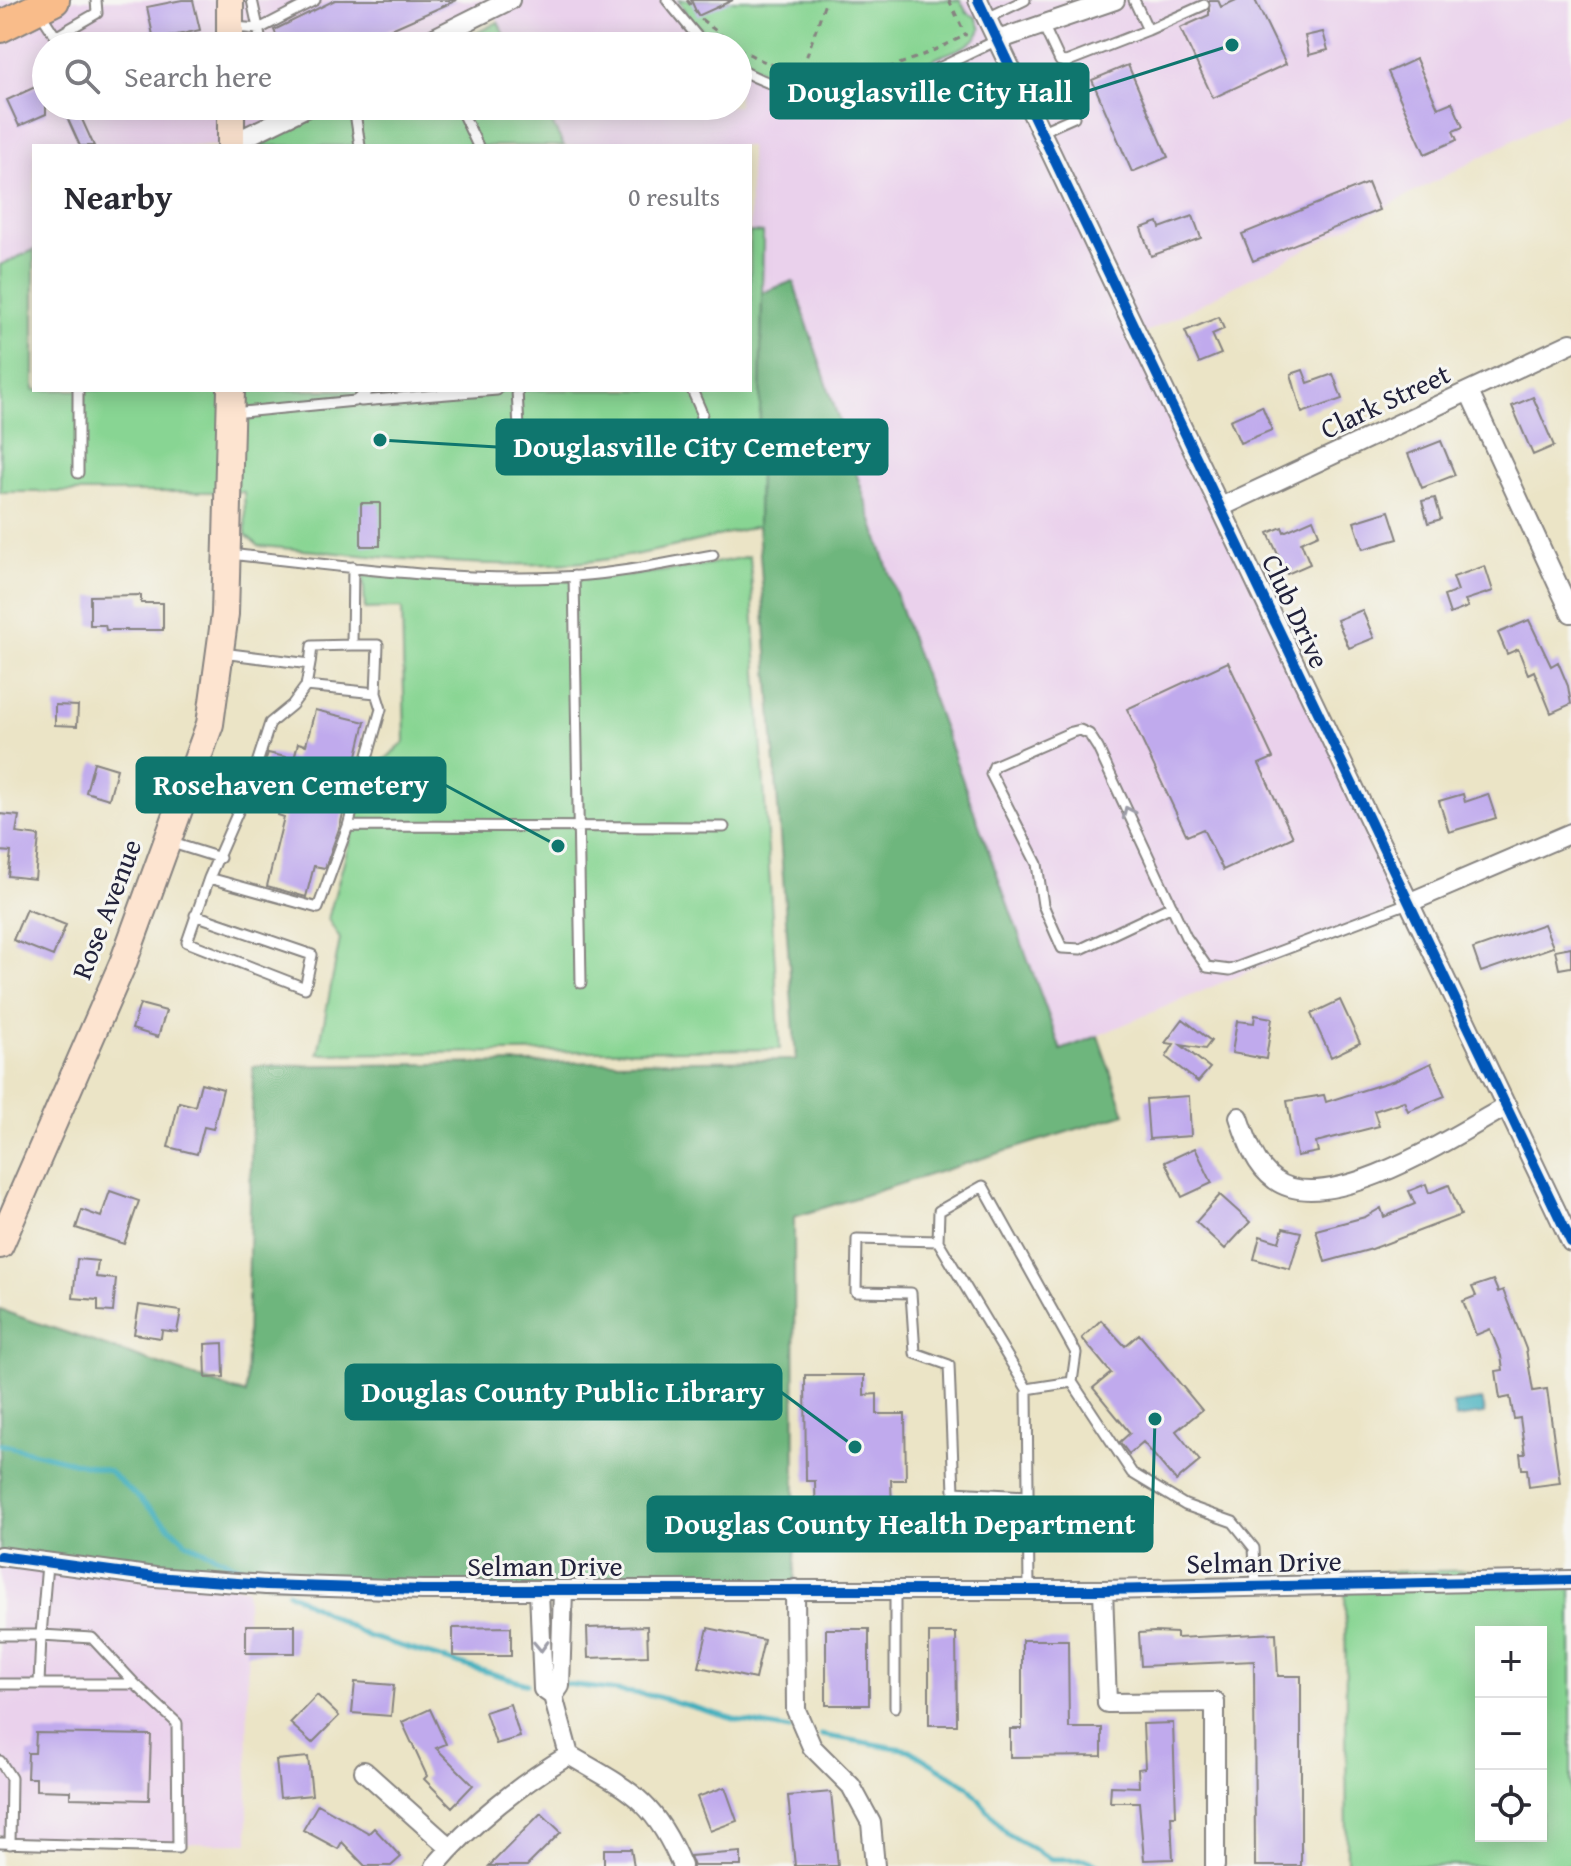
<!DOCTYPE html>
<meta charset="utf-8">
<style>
body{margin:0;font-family:"Gentium Book Plus",serif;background:#f7f7f7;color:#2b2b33}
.controls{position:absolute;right:24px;bottom:24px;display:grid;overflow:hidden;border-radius:0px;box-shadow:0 4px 20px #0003}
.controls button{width:72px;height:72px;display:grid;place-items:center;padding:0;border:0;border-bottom:2px solid #e1e1e2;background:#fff;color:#2b2b33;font:40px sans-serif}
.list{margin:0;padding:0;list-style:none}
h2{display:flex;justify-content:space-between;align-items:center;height:104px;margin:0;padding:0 32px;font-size:34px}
h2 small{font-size:26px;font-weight:400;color:#7c7c81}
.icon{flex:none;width:44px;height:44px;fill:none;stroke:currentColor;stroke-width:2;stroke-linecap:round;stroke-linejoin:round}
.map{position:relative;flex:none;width:1571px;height:1866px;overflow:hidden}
.search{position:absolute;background:#fff;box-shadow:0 4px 20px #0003;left:32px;top:32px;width:720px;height:88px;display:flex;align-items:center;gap:20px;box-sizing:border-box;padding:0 28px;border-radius:44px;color:#7c7c81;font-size:30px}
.panel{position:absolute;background:#fff;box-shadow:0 4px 20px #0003;left:32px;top:144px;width:720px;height:248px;border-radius:0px}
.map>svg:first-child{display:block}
</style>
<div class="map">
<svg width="1571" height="1866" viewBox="0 0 1571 1866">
<rect width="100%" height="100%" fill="#f6f6f2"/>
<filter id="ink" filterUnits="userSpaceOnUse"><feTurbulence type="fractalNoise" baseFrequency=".0125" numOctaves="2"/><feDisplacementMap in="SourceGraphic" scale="16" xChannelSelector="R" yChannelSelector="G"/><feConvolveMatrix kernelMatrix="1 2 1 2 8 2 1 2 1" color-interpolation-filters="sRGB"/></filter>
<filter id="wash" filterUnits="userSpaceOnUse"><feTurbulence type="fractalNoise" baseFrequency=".006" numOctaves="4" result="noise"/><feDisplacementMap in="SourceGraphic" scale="32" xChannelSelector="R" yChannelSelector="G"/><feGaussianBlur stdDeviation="1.8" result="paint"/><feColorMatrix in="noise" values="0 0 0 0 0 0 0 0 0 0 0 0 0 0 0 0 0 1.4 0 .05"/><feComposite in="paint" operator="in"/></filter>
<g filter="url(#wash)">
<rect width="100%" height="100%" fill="#ebe4c6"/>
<path fill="#ead1ec" d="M0,0H1571V110L1138,337L1408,903L1062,1051L910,636L793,282L762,293L763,233L750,232V146H564L543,106H738V46H511L488,1L429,46H46V106H309L230,146H34V250L0,265Z
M0,1557L247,1588L248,1843L0,1844Z"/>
<path fill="#88d593" stroke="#557c67" stroke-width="2" fill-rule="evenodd" d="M678,0H960L967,13L976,17L981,29C976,45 956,50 941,56C877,87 802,99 738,58V46H720L689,17Z
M498,22L511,46H451Z
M335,106H543L564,146H258Z
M750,232L763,233L758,526C690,543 623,562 553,564C455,567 356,554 259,546L246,535L244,492H0V265L34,250V390H750Z
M750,556L780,1049L318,1054L340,939L328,919L368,774L405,742L402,608L365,609L363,575C501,584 613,586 750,556Z
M1519,1570L1571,1573V1866H1347L1345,1572ZM1481,1632H1541V1836H1481Z"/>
<path fill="#6eb67d" stroke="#486c5c" stroke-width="2" d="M793,281L910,636L1061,1050L1098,1036L1125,1114L794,1217L795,1589L266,1585L0,1556V1310L246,1394L253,1066L796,1060L758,526L762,293Z"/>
<path fill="#3eadbc" stroke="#30687c" stroke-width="2" d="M1482,1400L1484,1414L1456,1418L1453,1404Z"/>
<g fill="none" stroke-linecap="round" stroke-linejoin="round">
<path stroke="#3eadbc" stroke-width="5" d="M0,1444L109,1471L186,1542L241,1568
M288,1592L367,1636L527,1684
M566,1684L655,1696L741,1721L790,1730
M821,1735L909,1750L968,1786L1007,1834L1051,1859H1084L1102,1866"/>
</g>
<g id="blocks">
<path fill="#c0aaed" d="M182,0H193L200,30L154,40L147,7Z
M335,0H457L353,46H281L274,30Z
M691,0H733L698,16Z
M1209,0H1218L1221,7L1236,0H1255L1286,64L1213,98L1180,28L1209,15Z
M1323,32L1328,50L1309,55L1305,36Z
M1416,59L1438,108L1452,102L1463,127L1453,131L1457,140L1425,154L1388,72Z
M1128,65L1168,157L1132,172L1092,80Z
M46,82V114L19,126L7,100Z
M62,106H76L94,146H80Z
M1368,183L1379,210L1253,261L1242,234Z
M1193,216L1201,238L1151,256L1141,228L1158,222L1160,228Z
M1219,317L1224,329L1212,334L1221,354L1199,363L1185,331Z
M1303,370L1308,383L1333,374L1342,399L1302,413L1291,374Z
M1533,397L1554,446L1533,455L1512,406Z
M1262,406L1272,430L1240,443L1230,420Z
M1441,441L1455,475L1422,488L1408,454Z
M1435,498L1441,519L1428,523L1422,501Z
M361,503H380V546H361Z
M1389,511L1398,539L1363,549L1354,522Z
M1313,519L1319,534L1301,542L1310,564L1287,574L1268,533L1282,527L1284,532Z
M1485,566L1493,591L1465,600L1468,607L1450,614L1444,596L1458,591L1453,577Z
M141,595V603H163V630H106L105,625H90V596Z
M1362,610L1374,638L1349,648L1337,620Z
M1529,620L1551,666L1558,662L1568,686L1571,704L1551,713L1534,671L1528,674L1518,649L1507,654L1498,633Z
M1228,662L1273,758L1259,764L1293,837L1223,870L1203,829L1187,836L1127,709Z
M55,705L78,706L77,726L55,725Z
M315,710L365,722L340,826L325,868L314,866L306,897L267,886L284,817L278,815L282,797L255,791L268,753L294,759L298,743L306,745Z
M94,762L117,769L109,799L86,792Z
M1463,794L1465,802L1488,794L1496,818L1449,832L1439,801Z
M0,814L19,816L16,833L39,836L35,879L8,876L11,852L0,851Z
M26,909L66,925L53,956L13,940Z
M1544,924L1553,947L1481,972L1473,949Z
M1571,947V967L1559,969L1555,950Z
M1340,1000L1360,1043L1331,1057L1311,1014Z
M140,1004L166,1011L158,1037L132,1029Z
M1255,1015L1272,1018L1266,1059L1232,1053L1237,1021L1254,1023Z
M1183,1019L1211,1041L1205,1049L1181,1045L1210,1068L1198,1082L1166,1057L1174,1044L1165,1043Z
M1431,1063L1445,1096L1408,1111L1404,1101L1374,1111L1379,1126L1316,1142L1318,1152L1297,1156L1287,1101L1324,1095L1326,1102L1395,1080Z
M201,1083L223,1089L213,1129L204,1127L197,1154L168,1147L179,1102L195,1106Z
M1189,1096L1191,1136L1149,1139L1146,1099Z
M1195,1148L1212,1183L1182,1197L1165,1162Z
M1426,1184L1429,1193L1449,1185L1461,1215L1372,1249L1325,1262L1316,1230L1365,1217L1381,1208L1384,1217L1415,1204L1409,1191Z
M110,1191L139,1201L124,1244L76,1228L82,1210L101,1217Z
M1220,1195L1250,1222L1225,1249L1196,1222Z
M1283,1228L1301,1232L1290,1269L1254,1259L1260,1236L1279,1242Z
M77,1259L98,1261L96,1277L116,1279L113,1312L98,1311V1300L73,1298Z
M1493,1280L1498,1292L1503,1290L1526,1349L1533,1391L1547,1389L1560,1483L1529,1487L1527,1469H1522L1520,1454H1525L1520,1418L1514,1419L1510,1397L1500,1399L1496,1371L1503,1370L1501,1356L1490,1329L1476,1335L1463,1301L1476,1296L1472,1287Z
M139,1305L181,1311L177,1332L162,1330L161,1338L134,1334Z
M1101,1320L1125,1346L1139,1334L1202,1410L1176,1431L1200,1461L1176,1481L1143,1442L1129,1454L1120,1442L1130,1433L1093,1388L1111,1373L1082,1338Z
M223,1343L224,1377L206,1378L205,1344Z
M805,1375H864V1395L877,1394V1414H905L906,1480H891L892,1511L864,1512V1527L816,1528L815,1481H806Z
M246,1625H295V1653H246Z
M647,1626L648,1656L588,1658L587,1628Z
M511,1627V1656H453V1628Z
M708,1628L764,1640L755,1679L699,1667Z
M826,1629H869V1705H826Z
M1154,1632L1177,1633V1638L1276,1633L1278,1676H1301V1866H1255L1254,1661L1141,1666L1139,1633Z
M929,1633H956L957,1725H929Z
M1022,1640H1068L1069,1728H1102V1756L1010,1757V1729H1022Z
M355,1682L394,1685L391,1716L352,1713Z
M317,1695L339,1716L312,1743L290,1723Z
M510,1704L520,1737L496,1744L485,1712Z
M430,1709L446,1744L436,1748L473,1785L452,1807L424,1779L427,1776L402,1722Z
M1173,1723L1176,1816H1171L1173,1859L1144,1860L1139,1802H1110L1111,1786L1139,1787L1138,1769L1145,1768L1143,1724Z
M36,1733L151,1735L149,1800L70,1798V1791L36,1790V1778H27L28,1753H35Z
M308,1757L312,1795L280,1798L276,1760Z
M725,1787L737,1821L710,1831L697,1797Z
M831,1792L838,1866H795L788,1796Z
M318,1804L369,1833L374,1828L401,1857L391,1866H365L342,1842L338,1849L303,1830Z
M541,1813L561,1832L527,1866H489Z
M604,1849H631L634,1866H604Z
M741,1852V1866H694L690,1856Z"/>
</g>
</g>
<g filter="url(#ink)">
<use href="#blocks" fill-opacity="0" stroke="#868380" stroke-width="2"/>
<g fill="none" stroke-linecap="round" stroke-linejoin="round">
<defs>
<path id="lane" d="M252,0L262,46
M667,0L705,46
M1134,0L1148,30L1204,5
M39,11L54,34L59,35L97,13L96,0
M987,18L1025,0
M234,27L259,29L315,0
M1044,27L1060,61L1066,62L1148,30
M738,68C774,90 830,102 871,93C914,83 958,58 998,40
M354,106L360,146
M459,106L478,146
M1040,132L1074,117C1077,102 1064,83 1066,62
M78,390V473
M517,390L520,448L524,457L544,461L670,447L695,440L702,413L692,390
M361,401L497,390
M233,413L355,401L369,390
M230,554C339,566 451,582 561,577C612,575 662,564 713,555
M574,576L581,983
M222,653L310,664L312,646L352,645L353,567
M310,664L306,686L376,693L378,645H352
M348,826L724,827
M169,842L220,858
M209,878L251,782L270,723L292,705L306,686
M1172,906L1081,949L1062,948L1043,905L1037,864L991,774L994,766L1072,732L1080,730L1089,734L1098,748L1186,937L1207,967L1230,970L1408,903
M195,915L312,955L305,988L187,942L209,878L318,908L348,826L381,709L376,693
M938,1241L939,1211L983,1186L1076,1353L1072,1382L1027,1389
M1072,1382L1132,1473L1185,1505L1233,1522L1254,1548L1256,1586
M1028,1496L954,1492L949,1365L915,1353L911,1293L856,1292L857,1239L938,1241L1027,1389L1029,1589
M895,1589V1707
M0,1635H41L47,1564
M0,1684H135L177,1723L178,1848L0,1843
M39,1684L41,1635L92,1638L135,1684
M0,1761L11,1778L10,1844"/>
<path id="street" d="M978,0L1571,1242
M998,40L1115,0
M418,46L510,0
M231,144L309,106
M1469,392L1571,613
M1221,507L1571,343
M1408,903L1571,833
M1239,1117C1246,1138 1255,1166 1275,1180C1328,1219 1459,1133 1507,1106
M0,1556L155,1577L266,1585L422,1590H1103L1571,1580
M795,1589L796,1710L812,1747L851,1786L871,1823L875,1866
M539,1590L543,1689L553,1696L569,1755
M1103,1590L1107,1703L1215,1702V1866
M553,1696L560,1686L563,1590
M569,1755C629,1790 654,1799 682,1866
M364,1771L450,1848
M435,1866C471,1823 522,1783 569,1755"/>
<path id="secondary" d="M230,0V46
M231,106V146
M0,1245L123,963L210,724L225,614L231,390"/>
<path id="primary" d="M0,27L54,0"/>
</defs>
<use href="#lane" stroke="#868380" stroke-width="13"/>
<use href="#street" stroke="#868380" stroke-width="22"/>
<use href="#secondary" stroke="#868380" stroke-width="30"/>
<use href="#primary" stroke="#868380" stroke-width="34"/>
<path stroke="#868380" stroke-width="3" stroke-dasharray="6 6" stroke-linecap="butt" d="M687,0L701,19L735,46
M949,0L966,36
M738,48C821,97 886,75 966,35
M799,79L826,0"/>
<use href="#lane" stroke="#fff" stroke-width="9"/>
<use href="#street" stroke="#fff" stroke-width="18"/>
<use href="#secondary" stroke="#fde4d0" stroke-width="26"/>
<use href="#primary" stroke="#f9bc8a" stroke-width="30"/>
<defs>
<path id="cycleway" d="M978,0L1571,1242
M0,1556L155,1577L266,1585L422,1590H1103L1571,1580"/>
</defs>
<use href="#cycleway" stroke="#f6f6f2" stroke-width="15"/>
<use href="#cycleway" stroke="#0057b8" stroke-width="10"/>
</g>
<defs><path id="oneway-chevron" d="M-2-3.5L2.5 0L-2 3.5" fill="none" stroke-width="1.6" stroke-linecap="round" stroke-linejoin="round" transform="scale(2)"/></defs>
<g stroke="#9c9ca7">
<use href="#oneway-chevron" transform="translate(1128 812) rotate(-115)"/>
<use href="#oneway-chevron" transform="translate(541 1646) rotate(88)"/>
</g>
</g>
<g text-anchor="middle" stroke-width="6" stroke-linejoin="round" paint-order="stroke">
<g font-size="28" fill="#22223b" stroke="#f6f6f2">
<text transform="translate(1385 401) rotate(-25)" y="10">Clark Street</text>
<text transform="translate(1296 611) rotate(65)" y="10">Club Drive</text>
<text transform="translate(106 909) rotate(-69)" y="10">Rose Avenue</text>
<text transform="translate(1264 1562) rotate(-1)" y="10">Selman Drive</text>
<text x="545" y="1576">Selman Drive</text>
</g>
</g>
<path fill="none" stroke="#0f766e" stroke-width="3" d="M1232 45L1088 91M380 440L497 447M558 846L445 785M855 1447L781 1392M1155 1419L1152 1524"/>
<g fill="#0f766e" stroke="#f6f6f2" stroke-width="3">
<circle cx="1232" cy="45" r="8"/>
<circle cx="380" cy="440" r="8"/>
<circle cx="558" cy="846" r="8"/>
<circle cx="855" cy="1447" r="8"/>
<circle cx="1155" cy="1419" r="8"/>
</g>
<g fill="#0f766e" stroke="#0f766e" stroke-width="3">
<rect x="771" y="64" width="317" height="54" rx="8"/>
<rect x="497" y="420" width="390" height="54" rx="8"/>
<rect x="137" y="758" width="308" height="54" rx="8"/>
<rect x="346" y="1365" width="435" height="54" rx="8"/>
<rect x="648" y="1497" width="504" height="54" rx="8"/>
</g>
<g font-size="30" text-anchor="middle" font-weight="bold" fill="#fff">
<text x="930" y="102">Douglasville City Hall</text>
<text x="692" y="457">Douglasville City Cemetery</text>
<text x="291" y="795">Rosehaven Cemetery</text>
<text x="563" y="1402">Douglas County Public Library</text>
<text x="900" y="1534">Douglas County Health Department</text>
</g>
</svg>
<div class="controls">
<button>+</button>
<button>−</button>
<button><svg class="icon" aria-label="locate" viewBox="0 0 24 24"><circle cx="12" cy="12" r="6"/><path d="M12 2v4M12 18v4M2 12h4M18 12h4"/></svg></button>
</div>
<div class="search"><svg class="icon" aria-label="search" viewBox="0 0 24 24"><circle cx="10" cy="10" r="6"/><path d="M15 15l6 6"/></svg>Search here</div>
<section class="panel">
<h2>Nearby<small>0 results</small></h2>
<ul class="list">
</ul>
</section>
</div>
